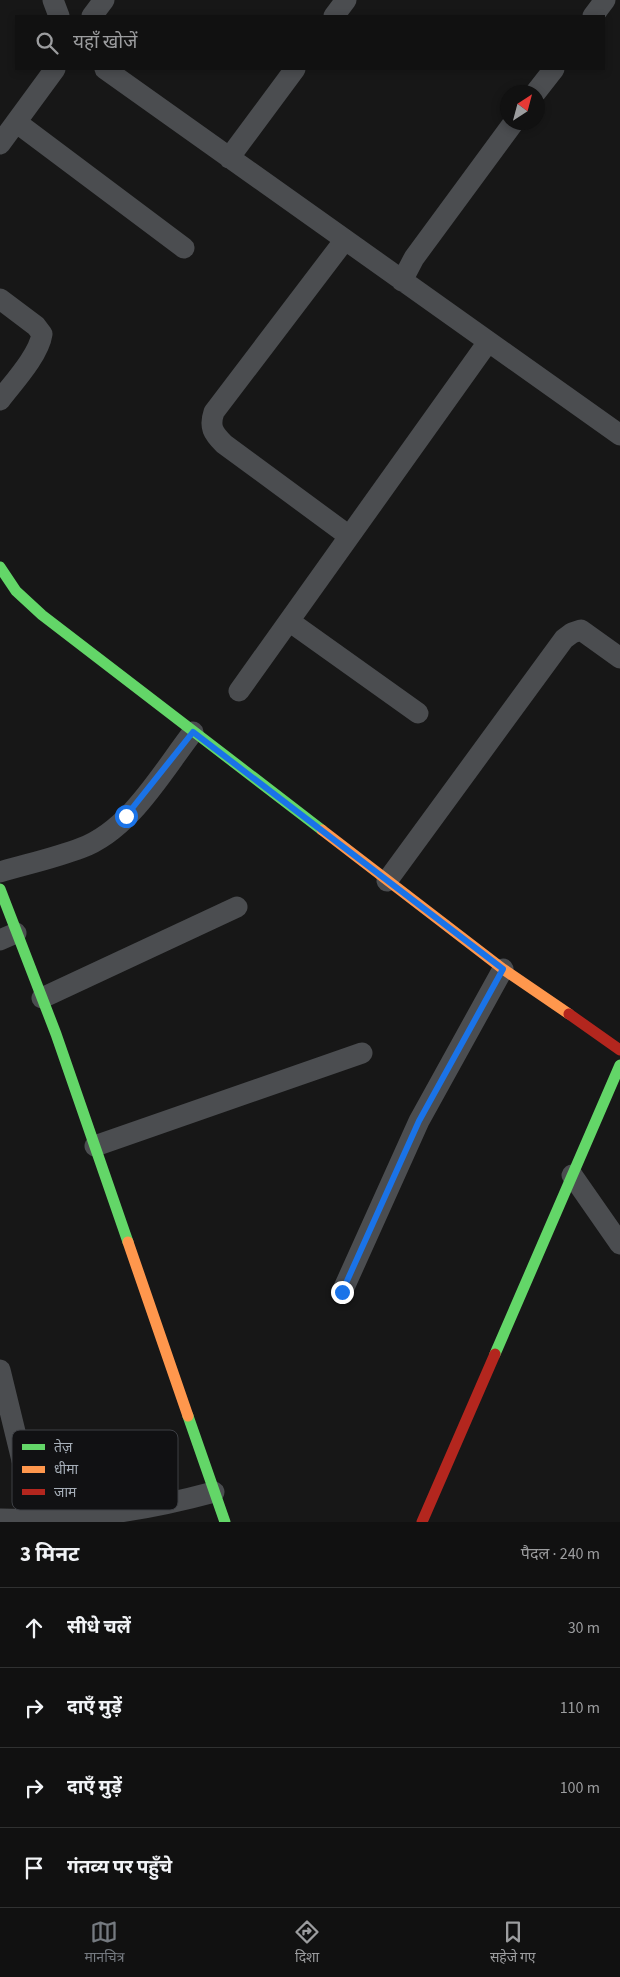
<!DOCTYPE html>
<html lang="hi">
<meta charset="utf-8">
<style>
body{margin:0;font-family:"Source Sans 3","Noto Sans Devanagari",sans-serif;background:#1a1a1a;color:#f1f3f6}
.compass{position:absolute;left:500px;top:85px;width:45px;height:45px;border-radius:50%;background:#111;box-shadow:0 2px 8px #0003;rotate:36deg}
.stop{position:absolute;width:15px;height:15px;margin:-11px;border:4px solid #1a73e8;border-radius:50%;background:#fff}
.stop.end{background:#1a73e8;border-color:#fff;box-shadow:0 1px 5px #0008}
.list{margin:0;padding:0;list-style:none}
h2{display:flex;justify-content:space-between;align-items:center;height:65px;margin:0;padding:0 20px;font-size:21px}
h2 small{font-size:16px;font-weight:400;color:#9c9d9f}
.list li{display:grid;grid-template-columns:32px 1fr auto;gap:15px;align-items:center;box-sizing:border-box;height:80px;padding:0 20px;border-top:1px solid #303131}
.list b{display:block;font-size:19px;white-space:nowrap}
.list em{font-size:16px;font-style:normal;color:#9c9d9f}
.icon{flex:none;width:28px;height:28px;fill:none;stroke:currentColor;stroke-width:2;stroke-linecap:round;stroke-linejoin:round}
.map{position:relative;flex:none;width:620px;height:1522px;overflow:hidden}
.search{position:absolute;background:#111;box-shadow:0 2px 8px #0003;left:15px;right:15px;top:15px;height:55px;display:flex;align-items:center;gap:12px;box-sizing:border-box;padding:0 18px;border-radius:0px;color:#9c9d9f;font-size:19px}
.sheet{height:385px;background:#111}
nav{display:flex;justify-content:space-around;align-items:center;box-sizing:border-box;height:70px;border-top:1px solid #303131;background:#111;font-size:14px;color:#9c9d9f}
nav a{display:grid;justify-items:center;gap:2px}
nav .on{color:#757a80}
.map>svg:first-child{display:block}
</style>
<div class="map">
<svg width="620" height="1522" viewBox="0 0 620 1522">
<rect width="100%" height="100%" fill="#171717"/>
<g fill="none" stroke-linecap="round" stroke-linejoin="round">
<path stroke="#4b4d50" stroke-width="21" d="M53,0L59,16
M92,16L104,0
M334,16L346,0
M593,16L605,0
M105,69L620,435
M536,92L554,69
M16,122L184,248
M0,144L55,69
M229,158L295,69
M344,241L214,412C209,427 213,433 224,444L349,536
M402,281L414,258L514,122
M0,299L36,326L42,334C39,355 13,383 0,400
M289,621L418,713
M239,691L488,342
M0,872C27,864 55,858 81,848C130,830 162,772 193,732
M387,881L564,639L572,633L581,630L620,658
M0,940L16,933
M42,998L237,907
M95,1146L362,1053
M572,1175L620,1244
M342,1292L419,1121L503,969
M0,1370L37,1522
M0,1519C73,1522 144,1511 214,1492"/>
<path stroke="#63d668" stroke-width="11" d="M0,567L16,591L42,615L322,830
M0,889L56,1034L128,1242
M495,1354L620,1065
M188,1416L225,1522"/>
<path stroke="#ff974d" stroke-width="11" d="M322,830L503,969L569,1014
M128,1242L188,1416"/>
<path stroke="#b3261e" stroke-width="11" d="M569,1014L620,1050
M422,1522L495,1354"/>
</g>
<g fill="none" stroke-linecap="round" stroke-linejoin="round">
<path stroke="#1a73e8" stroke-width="6" d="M126,816L193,732L503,969L419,1121L342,1292"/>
</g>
<rect x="12" y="1430" width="166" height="80" rx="8" fill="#111113" stroke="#3e4045" stroke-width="1"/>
<rect x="22" y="1444" width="23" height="6" fill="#63d668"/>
<rect x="22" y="1466" width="23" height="7" fill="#ff974d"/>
<rect x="22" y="1489" width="23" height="6" fill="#b3261e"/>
<g font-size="14" fill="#a7afb9">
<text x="54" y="1452">तेज़</text>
<text x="54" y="1474">धीमा</text>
<text x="54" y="1497">जाम</text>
</g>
</svg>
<svg class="compass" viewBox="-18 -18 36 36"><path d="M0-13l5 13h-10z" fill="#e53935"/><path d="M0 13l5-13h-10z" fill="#9c9d9f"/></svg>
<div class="stop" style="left:126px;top:816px"></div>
<div class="stop end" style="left:342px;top:1292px"></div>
<div class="search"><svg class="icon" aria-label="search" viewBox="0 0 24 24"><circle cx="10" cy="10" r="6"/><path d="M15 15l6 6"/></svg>यहाँ खोजें</div>
</div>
<section class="sheet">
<h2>3 मिनट<small>पैदल · 240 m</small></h2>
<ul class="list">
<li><svg class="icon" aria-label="ahead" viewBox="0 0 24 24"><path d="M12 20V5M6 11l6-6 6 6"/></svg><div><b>सीधे चलें</b></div><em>30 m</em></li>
<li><svg class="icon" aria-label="right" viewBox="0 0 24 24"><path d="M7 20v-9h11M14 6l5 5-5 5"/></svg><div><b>दाएँ मुड़ें</b></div><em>110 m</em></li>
<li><svg class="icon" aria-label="right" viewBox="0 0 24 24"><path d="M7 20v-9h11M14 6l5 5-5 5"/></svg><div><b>दाएँ मुड़ें</b></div><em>100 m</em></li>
<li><svg class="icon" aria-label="arrive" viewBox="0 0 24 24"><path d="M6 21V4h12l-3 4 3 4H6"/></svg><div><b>गंतव्य पर पहुँचे</b></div></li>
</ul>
</section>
<nav>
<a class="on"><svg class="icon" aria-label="map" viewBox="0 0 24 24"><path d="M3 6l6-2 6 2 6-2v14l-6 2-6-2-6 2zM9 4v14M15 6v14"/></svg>मानचित्र</a>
<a><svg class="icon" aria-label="directions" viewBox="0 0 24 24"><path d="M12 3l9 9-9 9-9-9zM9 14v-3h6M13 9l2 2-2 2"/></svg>दिशा</a>
<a><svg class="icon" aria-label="saved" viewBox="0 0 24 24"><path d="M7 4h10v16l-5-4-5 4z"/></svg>सहेजे गए</a>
</nav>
